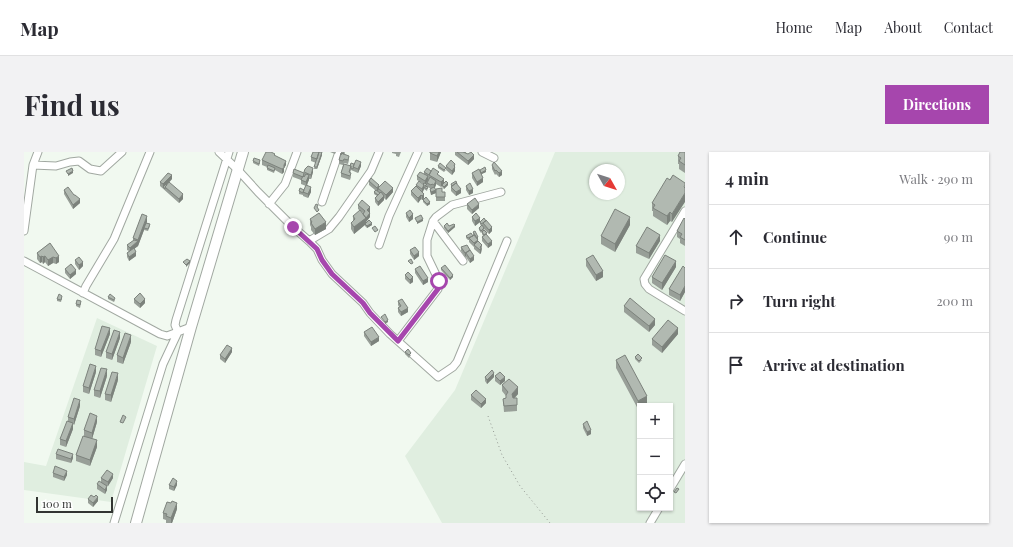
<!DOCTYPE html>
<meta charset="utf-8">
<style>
body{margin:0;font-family:"Playfair Display",serif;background:#f2f2f3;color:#2b2b33}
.controls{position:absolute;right:12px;bottom:12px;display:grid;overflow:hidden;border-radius:0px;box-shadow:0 1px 3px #0004}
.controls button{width:36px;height:36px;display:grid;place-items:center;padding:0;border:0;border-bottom:1px solid #e1e1e2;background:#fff;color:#2b2b33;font:20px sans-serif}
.compass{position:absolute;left:565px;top:12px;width:36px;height:36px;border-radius:50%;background:#fff;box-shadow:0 1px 3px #0004;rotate:129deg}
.scale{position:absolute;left:12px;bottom:10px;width:77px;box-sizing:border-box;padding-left:4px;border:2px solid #323532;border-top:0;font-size:11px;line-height:14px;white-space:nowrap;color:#323532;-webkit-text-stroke:3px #fff;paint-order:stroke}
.stop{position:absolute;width:12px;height:12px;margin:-9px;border:3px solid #a646ad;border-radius:50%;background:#fff}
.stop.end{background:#a646ad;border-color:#fff;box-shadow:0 1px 4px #0008}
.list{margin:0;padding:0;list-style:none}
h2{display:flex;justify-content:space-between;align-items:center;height:52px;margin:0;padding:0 16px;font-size:17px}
h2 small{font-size:13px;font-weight:400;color:#7c7c81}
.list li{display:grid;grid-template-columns:26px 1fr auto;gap:12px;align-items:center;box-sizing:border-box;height:64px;padding:0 16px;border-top:1px solid #e1e1e2}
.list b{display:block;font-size:15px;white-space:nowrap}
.list em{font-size:13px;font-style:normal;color:#7c7c81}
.icon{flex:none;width:22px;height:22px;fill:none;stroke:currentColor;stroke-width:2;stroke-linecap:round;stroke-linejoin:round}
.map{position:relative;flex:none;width:661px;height:371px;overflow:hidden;border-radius:0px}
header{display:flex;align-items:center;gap:24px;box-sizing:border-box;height:56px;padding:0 20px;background:#fff;border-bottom:1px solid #e1e1e2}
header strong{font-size:19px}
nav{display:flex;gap:22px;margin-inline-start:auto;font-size:14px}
.intro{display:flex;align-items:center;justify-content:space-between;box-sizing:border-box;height:96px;padding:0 24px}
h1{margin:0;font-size:28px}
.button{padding:10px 18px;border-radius:0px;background:#a646ad;color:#fff;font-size:14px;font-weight:700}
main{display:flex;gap:24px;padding:0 24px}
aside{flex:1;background:#fff;border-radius:0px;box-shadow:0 1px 3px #0004}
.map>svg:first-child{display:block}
</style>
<header>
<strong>Map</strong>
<nav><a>Home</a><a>Map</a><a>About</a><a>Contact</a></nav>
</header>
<div class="intro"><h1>Find us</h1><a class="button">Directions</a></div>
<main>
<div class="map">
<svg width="661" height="371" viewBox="0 0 661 371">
<rect width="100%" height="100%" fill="#f1f9f0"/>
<path fill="#e0eee0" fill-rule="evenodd" d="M531,0H661V371H418L381,304L431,238ZM571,18H595V42H571ZM616,254H646V356H616Z
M73,166L133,194L87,350L0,338V310L22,314Z"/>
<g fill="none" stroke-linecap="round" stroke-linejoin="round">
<defs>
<path id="minor" d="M195,0L214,18L234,40L269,75L285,89L293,97L298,108L308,122L339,151L346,161L366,182L414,225L429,215L433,210L483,89
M458,0L470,6
M9,13L32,14L46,10L55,9L66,17L77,19L98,0
M298,50L315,0
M245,52L261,32L273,0
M661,59L620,127L621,132L625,137L661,159
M409,69L439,109
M0,79L9,13L14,0
M285,89L305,77L315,65L347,19L355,0
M355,93L365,64L394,0
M0,109L136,182L143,184L167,175
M59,141L62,134L90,87L126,0
M374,189L414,137L415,129L403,104V88L409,69L412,65L428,53L477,40
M646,337L661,312
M90,371L139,212L154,180L151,173L152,168L205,0
M626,371L635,356"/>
<path id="highway" d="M112,371L167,175L219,0"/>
</defs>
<use href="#minor" stroke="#a1a8a1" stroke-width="9"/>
<use href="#highway" stroke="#a1a8a1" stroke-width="12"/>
<path stroke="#959a94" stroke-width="1" stroke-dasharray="1 3" stroke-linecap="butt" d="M464,264L478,303L496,334L526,371"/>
<use href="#minor" stroke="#fff" stroke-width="7"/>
<use href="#highway" stroke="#fff" stroke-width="10"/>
</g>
<path fill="#989f98" d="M289,0H297L298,3L293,17H290L292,11L287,9V5L289,2Z
M306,0H312L311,2Z
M321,0L320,2L325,8L324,12L320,11V12L326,14H337L334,21L327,18L326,21L327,25L326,28L317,25V21L319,13L315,12V8Z
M368,0H377L375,5L372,4V2L368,1Z
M405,0H417L413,10L406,8V0Z
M431,0H442V1L450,7L444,13L431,3Z
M661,0V21L655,17V12H654V4Z
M251,4L262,13L260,16V20L258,22L251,18L250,21L243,18V15L238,13V8Z
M229,9L236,11L235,14L229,11Z
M431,12V19L428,23L422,18V14Z
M468,13L478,23L475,25L472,22L471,23L468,17Z
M414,14L422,18L420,20L414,16Z
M456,18L462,20L457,22L459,30L453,34L448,26V21Z
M289,20L287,27H285L283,34L287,40L284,46L279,44V42V43L275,42V39L280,38L282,34L277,32V28L269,25V21Z
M400,20L415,23L420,31L424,33L420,37L418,35V34L417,35L412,32L411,36L412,41L407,43L406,40V37L409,36H408L407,37L404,35L403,39L400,37L399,40L400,46L406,52L403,54L399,50V48H398L397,47L394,51L387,43V39L392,34V33L399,32H400L393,28V24L400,22Z
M649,23L648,70L646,69L643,73L629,64V59H628V51Z
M148,27L143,33L159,47L155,51L136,34V30Z
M345,29L355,36L369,40L362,48L360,46V48L354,54L351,50V46L353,44L350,42V40L351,38L345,33Z
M427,32L437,41L432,44L427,39Z
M442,34L449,41L445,43L442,38Z
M412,37L418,40H421V49H412Z
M40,38L50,43L56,51L49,57L40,42Z
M443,52L455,56L448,62L443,57Z
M334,53L346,60H345L346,65L342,70V71L348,73L343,76L341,74V73L330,82L327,77V71L329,69V64L339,62V61L334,57Z
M382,61L389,67L385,70L382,65Z
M448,65L456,70L451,74L448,69Z
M460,66L468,79L465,82L460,77V78L468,93L464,96L458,89V85L459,84L458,82V80L457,81L455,78V76L457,74L456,72V70Z
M286,67L302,77L291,83L287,78V75L286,73Z
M661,67V94L656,91V87L653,85V79Z
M123,70L122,71L126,74L124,79L120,78L114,94L110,97L112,104L105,109L103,105V101L105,99L103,98V93L109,89V86Z
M606,73L591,100L577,92V84Z
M420,74H425L431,75L424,81L420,76Z
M449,80L454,85V90L458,97L457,101L456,102L450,97V95L445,90V88H444L442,86V84L449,83Z
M636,89L625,107L612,101V94Z
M26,91L35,110L32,112L29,111L24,114L21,110L19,112L18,110L16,111L13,107V101Z
M437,95L446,99L450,108L446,111L442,105V104L441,105L437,99Z
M386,98L395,104L390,108L386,102Z
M562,107L579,125L572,129L562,114Z
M51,108L59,114L55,118L51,112Z
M652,115L638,138L628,131V125Z
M417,116L429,125L426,128L417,118Z
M661,116V140L656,149L645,143V137Z
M41,117L52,122L46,127L41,121Z
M391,117L404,130L399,133L391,121Z
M381,123L389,130L386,132L381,127Z
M84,145L91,148L90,150L84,147Z
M38,146L37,150L33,149V147Z
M110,147L121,151L116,156L110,151Z
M374,149L384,160L377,164L374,160V156L375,155L374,153Z
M57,151L56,156L52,154V152Z
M600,154L631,173L625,180L600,160Z
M340,180L355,189L347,194L340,184Z
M86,182L77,205L71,203V197Z
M654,182L638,201L628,193V187Z
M96,186L88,208L82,206V200Z
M107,190L99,212L93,210V203Z
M208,200L201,211L196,207V203Z
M381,200L387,203L385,206L381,202Z
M611,205L618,208L615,211L611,207Z
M592,208L623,252L614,257L592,216Z
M72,220L65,242L59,240V234Z
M83,224L76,246L70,244V238Z
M471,224L481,229L476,233L471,229Z
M461,225H470L463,232L461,229Z
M94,228L87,250L81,248V242Z
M478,233L494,242L491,246H493V259L480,260L479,247L482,246V244L478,239Z
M447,243L462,251L457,256L447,248Z
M56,254L50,273L49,272V277L42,295L36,293V287L44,269V265Z
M73,270L68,287L73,295L66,314L52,309V303L60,284V278Z
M559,272L567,282L563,284L559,276Z
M32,302L49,306L47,311L32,307Z
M29,321L43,323L40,329L29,325Z
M77,326H89L84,334H83V338L81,342L73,337V332L77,330Z
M145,333H153L150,339L145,337Z
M64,347L74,349L69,355L64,351Z
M153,357L148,371H142V368L139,367V361Z"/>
<path fill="#7c827c" d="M298,0V3L293,17V15Z
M415,0H417L413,10V4Z
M450,3V7L444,13V9Z
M262,9V13L260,16V20L258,22V17Z
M337,10V14L334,21V17Z
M431,12V19L428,23V19L430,14Z
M289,16V20L287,27V23Z
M462,18V20L456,23V21Z
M49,19V21L44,24V22Z
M478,19V23L475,25V21Z
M148,23V27L140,35H139V37V32Z
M285,23V28L282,34V30Z
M404,24V28L401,33V29Z
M459,26V30L453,34V30Z
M420,27V31L417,35V30Z
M412,29V33L410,37V33Z
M424,31V33L420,37V35Z
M355,33V37L353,40V36Z
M400,33V37L398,41V37Z
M287,35V40L284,46V42Z
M369,36V40L362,48V43Z
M437,37V41L432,44V40Z
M449,37V41L445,43V39Z
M412,38V41L407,43V40Z
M661,41V50L648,70V62Z
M159,42V47L155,51V47Z
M400,42V46L398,48V44Z
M397,43V47L394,51V46Z
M360,44V48L354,54V50Z
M56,47V51L49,57V53Z
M406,50V52L403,54V52Z
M455,52V56L448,62V58Z
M346,55V60L343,63V58Z
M646,60V69L643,73V64Z
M346,61V65L342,70V72L330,82V75Z
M389,62V67L385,70V66Z
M123,64V70L121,76H120V78L114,94V88Z
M606,65V73L591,100V92Z
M456,66V70L451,74V69Z
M399,67V69L393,72V70Z
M302,70V77L291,83V77Z
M348,71V73L343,76V74Z
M431,73V75L424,81V79Z
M468,75V79L465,82V78Z
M636,83V89L625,107V101Z
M454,85V92L450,93V91L453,86Z
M114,89V94L106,100V96Z
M468,89V93L464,96V92Z
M458,93L457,101L456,102V95Z
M446,98V102L442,101V104L441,105V101Z
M112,100V104L105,109V105Z
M395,100V104L390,108V104Z
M18,104V110L16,111V105Z
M21,104V110L19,112V105Z
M35,104V110L32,112V106Z
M450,104V108L446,111V107Z
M29,105V111L24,114V108Z
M166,109V111L162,115V113Z
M652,109V115L638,138V131Z
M59,110V114L55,118V113Z
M52,118V122L46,127V123Z
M579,119V125L572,129V123Z
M429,123V125L426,128V126Z
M389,125V130L386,132V128Z
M404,126V130L399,133V129Z
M661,134V140L656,149V143Z
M121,147V151L116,156V152Z
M384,156V160L377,164V160Z
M631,167V173L625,180V174Z
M364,168V170L361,172V170Z
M86,176V182L77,205V199Z
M654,176V182L638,201V195Z
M96,180V186L88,208V202Z
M107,183V190L99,212V206Z
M355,185V189L347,194V190Z
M208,196V200L201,211V207Z
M72,214V220L65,242V236Z
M83,217V224L76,246V239Z
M94,221V228L87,250V243Z
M470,221V225L463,232V228Z
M481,225V229L476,233V229Z
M494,235V242L488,248V242Z
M623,244V252L620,254H616V256L614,257V249Z
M462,247V251L457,256V252Z
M56,248V254L50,273V267Z
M73,264V270L68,287V281Z
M49,271V277L42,295V289Z
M567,278V282L563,284V280Z
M73,288V295L66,314V308Z
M49,302V306L47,311V307Z
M43,319V323L40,329V325Z
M89,322V326L84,334V330Z
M153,329V333L150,339V335Z
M83,334V338L81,342V338Z
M74,345V349L69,355V351Z
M153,351V357L148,371H147V366Z"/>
<path fill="#b1b9b1" stroke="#7c827c" d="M242,0H247L251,2L250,3L262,9L260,13V16L258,17L238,8Z
M289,0H295L293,7L287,5Z
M295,0H298L293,15H290Z
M318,0H320V2L317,1V3Z
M406,0H415L413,4L406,1Z
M433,0H439L444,2L447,0L450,3L444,9Z
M656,0H661V13L655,9L657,6L654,4Z
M317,1L325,4L324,8L320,7L319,9L315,8Z
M230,6L236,8L235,12L229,9Z
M332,8L337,10L334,17L329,15Z
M427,8L431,12L430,14L431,15L428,19L422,14Z
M470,10L478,19L475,21L472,18L471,19L468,13Z
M327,11L330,12L329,17L327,16V14H326Z
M416,11L422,16L420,18L414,14Z
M320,12L327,14L325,20L327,21L326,24L317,21Z
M244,13L251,16L250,19L243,16Z
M284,14L289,16L287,23L280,20L281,17Z
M461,15L462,18L457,21L456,18Z
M48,16L49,19L44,22L42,19Z
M403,16L407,19L405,23L400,20Z
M409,16L415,20L413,22L420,27L417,30L405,23Z
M270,17L280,21L279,25L269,21Z
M455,17L459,26L453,30L448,21Z
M396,20L404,24L401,29L393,24Z
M144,21L148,23L139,32L136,30Z
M282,22L285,23L282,30L277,28L279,24L280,25Z
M649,23L661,31V33L660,35L661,36V41L648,62L646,60L643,64L629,56L631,53L628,51L643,26L646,28Z
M406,25L412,29L410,33L408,32L407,33L403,31Z
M347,26L355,33L353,36L345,29Z
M361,29L369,36L362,43L354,36Z
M395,29L400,33L398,37L392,33Z
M422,29L424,31L420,35L418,33Z
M432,29L433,32L432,31L428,34L427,32Z
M145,30L159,42L155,47L141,35Z
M400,31L403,32L401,34L404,35L403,37L400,35V33L399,32Z
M432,31L437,37L432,40L427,35Z
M446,31L449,37L445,39L442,34Z
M142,32L143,33L141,35V37L139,35Z
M282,33L287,35L284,42L279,40Z
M392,34L400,42L398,44L397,43L394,46L387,39Z
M44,35L50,43H51L56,47L49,53L40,38Z
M410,35L412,38L407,40L406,37Z
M276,36L280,38L279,41L275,39Z
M418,36V40H421V45H412V37Z
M352,38L356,41L354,43L350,40Z
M357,40L360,44L354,50L351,46Z
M402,45L406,50L403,52L399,48Z
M451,46L455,52L448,58L443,52Z
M338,48L346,55L343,58L346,61L342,66L339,62L341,59L334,53Z
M292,52L294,53L293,55L295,58L293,60L290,56Z
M591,57L606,65L591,92L577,84Z
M336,58L342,66L330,75L327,71L331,67L329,64Z
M386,58L389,62L385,66L382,61Z
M295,61L302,70L291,77L287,71L288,70L286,67Z
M452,61L456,66L451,69L448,65Z
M118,62L123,64L114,88L109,86Z
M397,63L399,67L393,70L391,66Z
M460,66L462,69L457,72L456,70Z
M660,66L661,67V88L656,85L658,82L653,79Z
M345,68L348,71L343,74L341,72Z
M462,68L468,75L465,78L459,71Z
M122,71L126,72L124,77L120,76Z
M423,71L425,74L430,72L431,73L424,79L420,74Z
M458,73L460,76L457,79L455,76Z
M351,74L354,78L351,80L348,76Z
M623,75L636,83L625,101L612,94Z
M460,78L463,81L460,83L458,80Z
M451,79L454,85L453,86L449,80Z
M447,81L449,84L444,86L442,84Z
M462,82L468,89L464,92L458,85Z
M450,83L454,88L450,91L445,86Z
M110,88L114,89L106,96L103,93Z
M454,89L458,93L456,95L457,97L456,98L450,93Z
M26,91L35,104L32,106L29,105L24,108L21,104L19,105L18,104L16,105L13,101Z
M443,93L446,98L441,101L437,95Z
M391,95L395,100L390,104L386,98Z
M110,96L112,100L105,105L103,101Z
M446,98L450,104L446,107L442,101Z
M569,103L579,119L572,123L562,107Z
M641,103L652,109L638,131L628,125Z
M55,105L59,110L55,113L51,108Z
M163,107L166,109L162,113L159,110Z
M387,107L389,111L387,112L384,109Z
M47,112L52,118L46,123L41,117Z
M421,113L429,123L426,126L417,116Z
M396,114L404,126L399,129L391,117Z
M659,114L661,116V134L656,143L645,137Z
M384,120L389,125L386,128L381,123Z
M116,141L121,147L116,152L110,147Z
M35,142L38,144L37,148L33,147Z
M86,142L91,146L90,148L84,145Z
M606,146L631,167L625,174L600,154Z
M378,147L384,156L377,160L374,156L377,154L374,149Z
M53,148L57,149L56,153L52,152Z
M361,162L364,168L361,170L357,165Z
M644,168L654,176L638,195L628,187Z
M78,174L86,176L77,199L71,197Z
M348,175L355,185L347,190L340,180Z
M90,178L96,180L88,202L82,200Z
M101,181L107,183L99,206L93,203Z
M203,193L208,196L201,207L196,203Z
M384,197L387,201L385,203L381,200Z
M614,202L618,206L615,209L611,205Z
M601,203L623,244L614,249L592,208Z
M66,212L72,214L65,236L59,234Z
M77,216L83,217L76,239L70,238Z
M468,218L470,221L463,228L461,225Z
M88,220L94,221L87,243L81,242Z
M476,220L481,225L476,229L471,224Z
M485,227L494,235L488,242L489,246H493V253L480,254L479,247L482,246V243L484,240L478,233Z
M452,238L462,247L457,252L447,243Z
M50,246L56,248L50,267L44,265Z
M66,261L73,264L68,281L60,278Z
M99,263L102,265L99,271L96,270Z
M43,269L49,271L42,289L36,287Z
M563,269L567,278L563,280L559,272Z
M59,284L73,288L66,308L52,303Z
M34,297L49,302L47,307L32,302Z
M31,314L43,319L40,325L29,321Z
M83,318L89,322L84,330L77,326Z
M149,326L153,329L150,335L145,333Z
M75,329L83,334L81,338L73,332Z
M653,336L655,337L652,341L650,340Z
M67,343L70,345L72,343L74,345L69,351L64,347Z
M148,349L153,351L147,366L142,364L143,362L139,361L143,350L147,351Z"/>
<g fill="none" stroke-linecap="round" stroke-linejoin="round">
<path stroke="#a646ad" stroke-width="5" d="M269,75L293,97L298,108L308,122L339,151L346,161L374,189L414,137L415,129"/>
</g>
</svg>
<div class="controls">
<button>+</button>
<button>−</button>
<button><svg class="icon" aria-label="locate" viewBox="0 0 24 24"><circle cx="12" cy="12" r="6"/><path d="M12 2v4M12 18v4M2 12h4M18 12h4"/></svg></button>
</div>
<svg class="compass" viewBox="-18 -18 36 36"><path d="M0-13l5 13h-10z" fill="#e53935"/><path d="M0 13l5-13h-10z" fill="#7c7c81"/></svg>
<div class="scale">100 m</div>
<div class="stop" style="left:415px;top:129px"></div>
<div class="stop end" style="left:269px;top:75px"></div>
</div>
<aside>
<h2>4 min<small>Walk · 290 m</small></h2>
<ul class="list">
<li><svg class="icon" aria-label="ahead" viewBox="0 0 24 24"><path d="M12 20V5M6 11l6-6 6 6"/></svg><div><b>Continue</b></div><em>90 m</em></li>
<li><svg class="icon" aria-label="right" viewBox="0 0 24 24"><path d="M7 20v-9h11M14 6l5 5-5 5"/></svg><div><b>Turn right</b></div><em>200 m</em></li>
<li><svg class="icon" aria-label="arrive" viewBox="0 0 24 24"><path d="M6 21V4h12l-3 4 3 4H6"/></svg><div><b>Arrive at destination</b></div></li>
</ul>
</aside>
</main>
